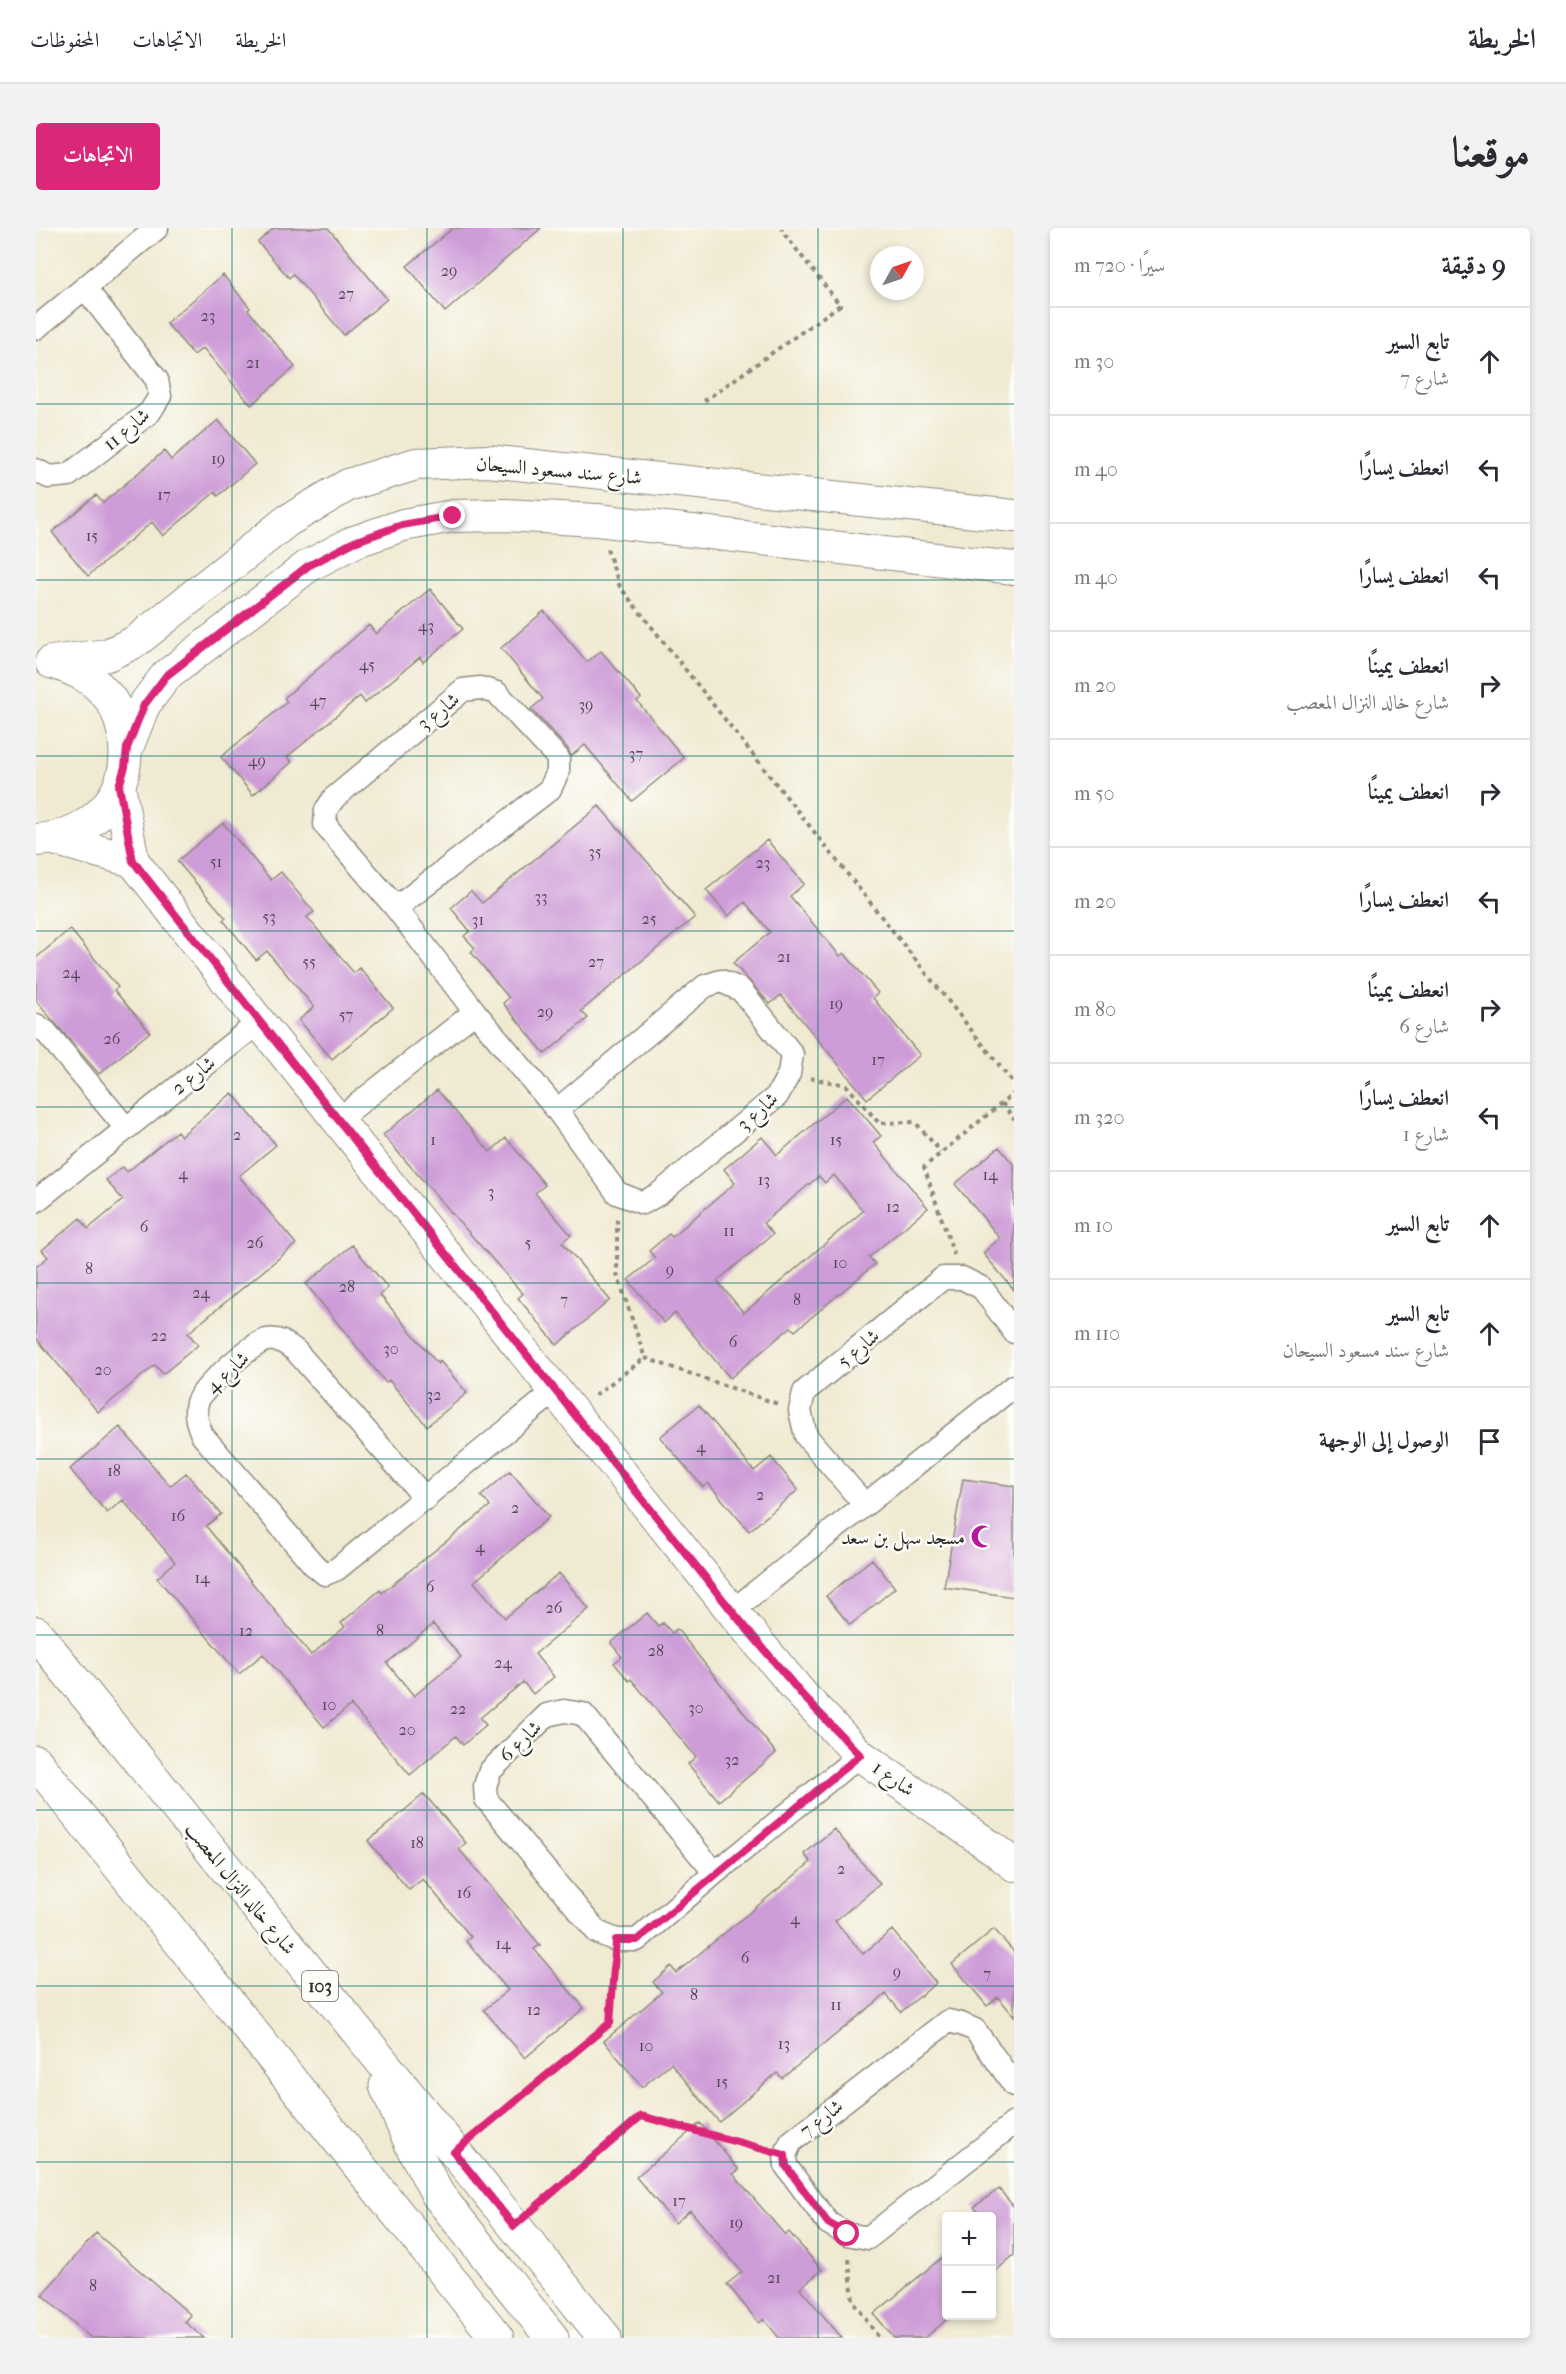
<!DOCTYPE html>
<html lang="ar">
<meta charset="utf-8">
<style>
body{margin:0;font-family:"IM FELL French Canon",Amiri,serif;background:#f2f2f3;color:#2b2b33;direction:rtl}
.controls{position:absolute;right:18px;bottom:18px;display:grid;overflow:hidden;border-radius:6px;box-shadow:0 3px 9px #0003}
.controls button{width:54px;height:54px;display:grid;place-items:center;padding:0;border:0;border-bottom:2px solid #e1e1e2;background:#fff;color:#2b2b33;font:30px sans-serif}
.compass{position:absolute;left:834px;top:18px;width:54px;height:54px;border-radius:50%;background:#fff;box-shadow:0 3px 9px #0003;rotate:50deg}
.stop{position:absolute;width:18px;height:18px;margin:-14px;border:4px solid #db2777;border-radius:50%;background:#fff}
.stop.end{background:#db2777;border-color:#fff;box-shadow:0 2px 6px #0008}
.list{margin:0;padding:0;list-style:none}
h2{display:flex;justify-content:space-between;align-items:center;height:78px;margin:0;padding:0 24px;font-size:26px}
h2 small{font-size:20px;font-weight:400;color:#7c7c81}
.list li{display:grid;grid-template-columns:39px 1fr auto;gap:18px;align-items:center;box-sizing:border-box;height:108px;padding:0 24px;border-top:2px solid #e1e1e2}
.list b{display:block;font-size:22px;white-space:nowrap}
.list p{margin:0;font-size:20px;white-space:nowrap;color:#7c7c81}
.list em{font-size:20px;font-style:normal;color:#7c7c81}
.icon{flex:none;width:33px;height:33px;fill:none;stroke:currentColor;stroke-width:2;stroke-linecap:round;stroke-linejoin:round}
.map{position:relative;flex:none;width:978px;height:2110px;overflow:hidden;direction:ltr;border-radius:6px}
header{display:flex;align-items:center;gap:36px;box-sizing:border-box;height:84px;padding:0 30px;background:#fff;border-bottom:2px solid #e1e1e2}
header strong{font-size:28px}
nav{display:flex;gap:33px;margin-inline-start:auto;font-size:21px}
.intro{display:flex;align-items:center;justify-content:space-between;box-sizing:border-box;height:144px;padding:0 36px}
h1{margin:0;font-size:42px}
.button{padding:15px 27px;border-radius:6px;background:#db2777;color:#fff;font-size:21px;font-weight:700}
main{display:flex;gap:36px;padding:0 36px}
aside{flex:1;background:#fff;border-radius:6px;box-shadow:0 3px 9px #0003}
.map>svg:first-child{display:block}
</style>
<header>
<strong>الخريطة</strong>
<nav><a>الخريطة</a><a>الاتجاهات</a><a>المحفوظات</a></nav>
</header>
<div class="intro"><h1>موقعنا</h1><a class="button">الاتجاهات</a></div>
<main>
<aside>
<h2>9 دقيقة<small>سيرًا · 720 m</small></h2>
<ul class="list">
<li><svg class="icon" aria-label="ahead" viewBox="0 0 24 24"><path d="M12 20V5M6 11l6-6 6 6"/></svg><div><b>تابع السير</b><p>شارع 7</p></div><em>30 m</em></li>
<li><svg class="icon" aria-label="left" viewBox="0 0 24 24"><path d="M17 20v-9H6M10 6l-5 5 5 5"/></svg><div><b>انعطف يسارًا</b></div><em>40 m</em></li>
<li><svg class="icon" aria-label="left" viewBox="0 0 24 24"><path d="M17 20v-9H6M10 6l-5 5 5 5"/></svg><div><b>انعطف يسارًا</b></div><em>40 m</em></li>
<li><svg class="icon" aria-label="right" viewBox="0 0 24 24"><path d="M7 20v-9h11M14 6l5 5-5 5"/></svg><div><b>انعطف يمينًا</b><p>شارع خالد النزال المعصب</p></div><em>20 m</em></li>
<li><svg class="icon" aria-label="right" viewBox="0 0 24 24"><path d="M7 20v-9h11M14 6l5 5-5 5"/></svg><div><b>انعطف يمينًا</b></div><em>50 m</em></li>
<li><svg class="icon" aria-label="left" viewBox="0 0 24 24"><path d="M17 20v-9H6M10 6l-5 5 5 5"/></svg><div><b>انعطف يسارًا</b></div><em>20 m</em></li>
<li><svg class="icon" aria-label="right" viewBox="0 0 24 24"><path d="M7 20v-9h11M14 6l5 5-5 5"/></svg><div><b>انعطف يمينًا</b><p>شارع 6</p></div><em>80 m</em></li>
<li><svg class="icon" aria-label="left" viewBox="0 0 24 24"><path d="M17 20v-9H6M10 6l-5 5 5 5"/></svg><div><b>انعطف يسارًا</b><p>شارع 1</p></div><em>320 m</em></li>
<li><svg class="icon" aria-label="ahead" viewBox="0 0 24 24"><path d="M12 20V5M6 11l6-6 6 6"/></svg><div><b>تابع السير</b></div><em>10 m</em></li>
<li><svg class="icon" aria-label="ahead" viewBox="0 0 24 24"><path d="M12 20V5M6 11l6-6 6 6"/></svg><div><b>تابع السير</b><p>شارع سند مسعود السيحان</p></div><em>110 m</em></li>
<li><svg class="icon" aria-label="arrive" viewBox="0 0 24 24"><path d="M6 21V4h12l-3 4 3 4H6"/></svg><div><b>الوصول إلى الوجهة</b></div></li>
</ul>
</aside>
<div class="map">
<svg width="978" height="2110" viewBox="0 0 978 2110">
<rect width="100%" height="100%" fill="#fdfcf7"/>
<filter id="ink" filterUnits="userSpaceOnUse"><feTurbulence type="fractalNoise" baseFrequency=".0167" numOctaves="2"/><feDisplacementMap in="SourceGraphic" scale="12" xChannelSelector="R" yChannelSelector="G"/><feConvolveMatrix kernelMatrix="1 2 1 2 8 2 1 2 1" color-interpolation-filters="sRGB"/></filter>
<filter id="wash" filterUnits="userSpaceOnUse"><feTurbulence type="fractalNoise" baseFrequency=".008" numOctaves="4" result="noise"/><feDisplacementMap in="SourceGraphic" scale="24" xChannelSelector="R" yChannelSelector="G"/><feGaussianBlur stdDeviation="1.35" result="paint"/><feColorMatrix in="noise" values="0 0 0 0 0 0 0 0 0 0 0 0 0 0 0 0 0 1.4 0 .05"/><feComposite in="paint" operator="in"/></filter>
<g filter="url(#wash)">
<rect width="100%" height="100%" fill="#f0ead2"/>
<g id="blocks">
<path fill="#ce9cd8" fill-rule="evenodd" d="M238,0H292L351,71L308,107L257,46L253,50L222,14Z
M417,0H505L409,84L371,38Z
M187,47L214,80L212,82L259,139L215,177L167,120L158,127L130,95Z
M182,192L219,236L182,268L179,264L127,308L116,294L52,348L16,304L60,267L67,275L128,223L135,232Z
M394,361L427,401L387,434L384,429L329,475L324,468L251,529L256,534L217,567L185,529L251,474L248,470L333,397L340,406Z
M508,383L551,434L565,423L605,470L601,473L648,530L596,573L549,517L535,528L532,521L495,481L507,471L465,420Z
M563,578L659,689L545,783L552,790L509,826L467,775L473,770L435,724L439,720L428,708L434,703L415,680L435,663L446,675Z
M187,595L235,652L245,644L278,684L271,689L318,745L324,740L357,780L296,831L263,792L278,779L231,723L220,732L187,692L190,690L141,633Z
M731,612L768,656L754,668L804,728L808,725L842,765L837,770L884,827L831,871L745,767L734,776L697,735L734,704L709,674L692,688L670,662Z
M34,701L82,759L78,762L114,804L63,846L0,773V730Z
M401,862L454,924L470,910L509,957L499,965L535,1007L526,1014L574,1072L521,1117L482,1070L487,1066L347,907Z
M196,865L240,917L203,948L260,1016L152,1105L162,1117L127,1146L119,1137L62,1184L0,1110V1039L12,1029L6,1022L44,990L52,1001L87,972L70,952L87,939L91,944L141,903L145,908Z
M811,868L845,908L837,914L892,980L833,1029L839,1036L759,1103L755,1099L694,1150L639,1085L628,1095L592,1052L619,1030L613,1023L633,1006L636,1009L699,955L688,941L726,909L741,927ZM798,947L827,983L708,1085L681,1053L737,1006L727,995L783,948L789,955Z
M963,919L978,937V1062L947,1025L964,1010L919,956Z
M316,1017L352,1060L344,1067L402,1136L404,1133L431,1165L391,1198L353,1152L350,1155L270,1056Z
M663,1177L718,1243L735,1229L762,1262L713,1303L672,1255L667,1259L624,1209Z
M84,1199L134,1258L150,1245L185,1286L170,1298L275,1427L309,1399L305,1395L344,1362L346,1365L454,1278L445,1268L474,1243L513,1289L438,1354L469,1390L523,1345L553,1381L499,1426L518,1449L497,1466L487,1454L444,1490L450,1497L427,1517L420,1508L374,1547L315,1477L288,1499L227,1426L203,1446L121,1350L139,1334L87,1272L71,1285L34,1241ZM397,1396L425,1429L378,1468L351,1435Z
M927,1251L978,1258V1369L908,1359Z
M836,1331L859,1360L814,1397L790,1368Z
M611,1385L622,1398L627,1395L636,1405L641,1401L740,1525L683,1573L652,1536L660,1529L595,1451L593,1453L578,1435L586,1429L575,1415Z
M388,1566L430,1615L423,1621L504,1717L498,1721L548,1780L489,1830L448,1782L472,1762L430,1713L435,1709L387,1651L373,1662L332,1613Z
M798,1601L844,1656L799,1693L827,1726L856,1702L900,1755L865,1784L850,1766L746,1850L741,1845L683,1894L635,1835L606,1859L568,1813L626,1764L617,1754L635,1738L640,1745L775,1634L768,1626Z
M958,1701L978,1724V1788L962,1769L951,1778L916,1736Z
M664,1895L703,1942L697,1946L749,2007L753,2004L786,2042L764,2060L806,2110H743L728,2091L723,2095L691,2056L706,2044L654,1982L639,1995L600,1949Z
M963,1961L978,1979V2027L956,2046V1989H946L938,1979Z
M60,2005L155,2087L149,2094L168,2110H55L6,2067Z
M910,2026V2092L889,2110H858L838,2086Z"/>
</g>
</g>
<g filter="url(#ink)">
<use href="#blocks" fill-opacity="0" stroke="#8e8a7e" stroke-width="1.5"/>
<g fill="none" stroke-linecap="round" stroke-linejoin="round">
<defs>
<path id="street" d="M0,100L121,0
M0,242L13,249L33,247L114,184L124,168L121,152L49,60
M360,680L514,561L522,544V530L461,465L444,460L427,462L298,570L290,582L289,597L360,680L439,784L521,882L581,965L607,975L624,965L741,868L753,846L756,826L705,762L685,753L669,758L521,882
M0,797L10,804L90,900
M303,891L439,784
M0,973L223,794
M390,1271L260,1123C250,1116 244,1110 231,1112C218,1113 164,1162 161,1175C158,1187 162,1196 166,1207L278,1337L289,1346L301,1341L519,1163
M829,1277L770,1208L764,1183L768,1164L907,1050H926L946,1060L978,1104
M696,1383L978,1158
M679,1645L547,1486L528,1483L511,1487L454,1543L449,1558L450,1571L561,1704L580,1712H601L679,1645L824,1527
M978,1857L939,1802L925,1796L912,1793L755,1914L749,1927L750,1938L792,1995L811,2006L832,2010L978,1895"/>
<path id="secondary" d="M15,434L71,427L99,414L251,293L312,257L380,236L452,233L978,288
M91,520L108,477L130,448L272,338L318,314L367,297L417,288L469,287L561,292L978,340
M83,558L97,633L223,794L696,1383L767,1468L824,1527L958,1621L978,1637
M18,611L97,633
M0,612C59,608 100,563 87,503C84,489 78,473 67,463C53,447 35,441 16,434"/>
<path id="primary" d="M0,1405L569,2110
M0,1534L461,2110
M350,1858L377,1920L402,1967L516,2110"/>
</defs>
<use href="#street" stroke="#8e8a7e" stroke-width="25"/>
<use href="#secondary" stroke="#8e8a7e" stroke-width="34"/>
<use href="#primary" stroke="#8e8a7e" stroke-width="35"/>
<path stroke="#8e8a7e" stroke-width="4" stroke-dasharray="4.5 4.5" stroke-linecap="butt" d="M668,173L804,77L746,3V0
M571,321L584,359L978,856
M774,850L810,857L843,895L879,894L905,924
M966,875L978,891
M581,991V1046L609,1130
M918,1027L888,939L978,865
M609,1130L742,1176
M559,1167L609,1130
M441,1905L574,1795L579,1735
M499,1980L605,1888L726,1921
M813,2031L817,2073L843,2110"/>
<use href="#street" stroke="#fff" stroke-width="22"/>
<use href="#secondary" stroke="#fff" stroke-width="32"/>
<use href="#primary" stroke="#fff" stroke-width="33"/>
</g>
</g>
<g fill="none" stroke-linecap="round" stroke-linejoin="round" filter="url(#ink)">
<path stroke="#db2777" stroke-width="8" d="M417,288L366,297L318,314L272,338L130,448L108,477L91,520L89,539L83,558L97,633L224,794L696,1383L767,1468L824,1527L601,1712H580L574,1795L418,1924L478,1998L605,1888L749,1927L750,1938L792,1995L811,2006"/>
</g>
<path fill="none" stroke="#0f766e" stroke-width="1.5" stroke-opacity="0.55" d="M196,0V2110M391,0V2110M587,0V2110M782,0V2110M0,176H978M0,352H978M0,528H978M0,703H978M0,879H978M0,1055H978M0,1231H978M0,1407H978M0,1582H978M0,1758H978M0,1934H978"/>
<defs>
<symbol id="mosque-bare" viewBox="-9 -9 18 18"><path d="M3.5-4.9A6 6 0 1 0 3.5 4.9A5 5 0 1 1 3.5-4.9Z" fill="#b5179e" stroke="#fdfcf7" stroke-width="2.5" paint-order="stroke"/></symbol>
</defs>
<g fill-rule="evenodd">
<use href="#mosque-bare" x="930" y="1292" width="33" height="33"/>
</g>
<g text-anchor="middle" stroke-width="5" stroke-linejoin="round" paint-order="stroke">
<g font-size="16" fill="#544756">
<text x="413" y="48">29</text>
<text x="310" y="71">27</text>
<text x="172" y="93">23</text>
<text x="217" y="140">21</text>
<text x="182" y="236">19</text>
<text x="128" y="272">17</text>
<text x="56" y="313">15</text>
<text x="390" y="403">43</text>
<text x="331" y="442">45</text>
<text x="282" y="478">47</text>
<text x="550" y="482">39</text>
<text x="600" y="531">37</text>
<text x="221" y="538">49</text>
<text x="559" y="629">35</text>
<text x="180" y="639">51</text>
<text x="727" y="640">23</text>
<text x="505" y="674">33</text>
<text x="233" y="694">53</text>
<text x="613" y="696">25</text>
<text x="442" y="697">31</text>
<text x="748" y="734">21</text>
<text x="273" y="739">55</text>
<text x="560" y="739">27</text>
<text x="35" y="750">24</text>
<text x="800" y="781">19</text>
<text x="509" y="789">29</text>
<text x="310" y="792">57</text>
<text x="76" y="816">26</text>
<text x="842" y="837">17</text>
<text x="201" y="912">2</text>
<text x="397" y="917">1</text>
<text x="800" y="917">15</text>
<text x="147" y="951">4</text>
<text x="954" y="952">14</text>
<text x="728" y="957">13</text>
<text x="455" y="969">3</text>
<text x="857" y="984">12</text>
<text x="108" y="1004">6</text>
<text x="693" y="1008">11</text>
<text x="219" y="1020">26</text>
<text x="492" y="1020">5</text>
<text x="804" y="1040">10</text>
<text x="53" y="1046">8</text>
<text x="634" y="1047">9</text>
<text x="311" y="1064">28</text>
<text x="165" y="1070">24</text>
<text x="528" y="1077">7</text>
<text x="761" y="1077">8</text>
<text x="123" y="1113">22</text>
<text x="697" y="1119">6</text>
<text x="355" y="1126">30</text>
<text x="67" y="1147">20</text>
<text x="398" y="1172">32</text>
<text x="665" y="1224">4</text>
<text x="78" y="1248">18</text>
<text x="724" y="1272">2</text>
<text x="479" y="1285">2</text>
<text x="142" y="1293">16</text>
<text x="444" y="1324">4</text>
<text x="166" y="1355">14</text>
<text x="394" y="1364">6</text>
<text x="518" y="1385">26</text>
<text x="210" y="1408">12</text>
<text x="344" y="1408">8</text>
<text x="620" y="1428">28</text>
<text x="467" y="1440">24</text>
<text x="293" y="1482">10</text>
<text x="660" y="1485">30</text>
<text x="422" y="1486">22</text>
<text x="371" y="1507">20</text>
<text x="696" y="1537">32</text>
<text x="381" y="1620">18</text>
<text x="805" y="1646">2</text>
<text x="428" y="1670">16</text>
<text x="759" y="1696">4</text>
<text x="467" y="1721">14</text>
<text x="709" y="1735">6</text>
<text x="861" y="1749">9</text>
<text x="951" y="1751">7</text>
<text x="658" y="1772">8</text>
<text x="800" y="1782">11</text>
<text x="498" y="1787">12</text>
<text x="748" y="1821">13</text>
<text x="610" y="1823">10</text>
<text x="686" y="1859">15</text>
<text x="643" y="1978">17</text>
<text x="700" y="2000">19</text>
<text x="738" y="2055">21</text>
<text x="57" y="2063">8</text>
</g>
<rect fill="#fdfcf7" stroke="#6a6a68" stroke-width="1.5" x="266" y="1743" width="36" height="30" rx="4.5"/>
<g font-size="18" font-weight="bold" fill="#2b2b2b">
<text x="284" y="1764">103</text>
</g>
<g font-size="20" fill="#2b2b2b" stroke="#fdfcf7">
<text transform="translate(90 201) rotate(-40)" y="7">شارع 11</text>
<text transform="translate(523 242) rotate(5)" y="7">شارع سند مسعود السيحان</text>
<text transform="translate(402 483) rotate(-39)" y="7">شارع 3</text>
<text transform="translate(157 847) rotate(-38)" y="7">شارع 2</text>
<text transform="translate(721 883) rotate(-42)" y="7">شارع 3</text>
<text transform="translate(822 1120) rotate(-40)" y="7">شارع 5</text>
<text transform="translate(191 1144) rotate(-43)" y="7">شارع 4</text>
<text transform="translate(484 1513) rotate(-44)" y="7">شارع 6</text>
<text transform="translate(858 1550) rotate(35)" y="7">شارع 1</text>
<text transform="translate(205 1660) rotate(51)" y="7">شارع خالد النزال المعصب</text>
<text transform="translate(785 1890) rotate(-38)" y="7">شارع 7</text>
</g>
<g font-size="20" fill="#2b2b2b" stroke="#fdfcf7" text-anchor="end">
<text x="929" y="1316">مسجد سهل بن سعد</text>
</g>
</g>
</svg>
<div class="controls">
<button>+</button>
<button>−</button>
</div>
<svg class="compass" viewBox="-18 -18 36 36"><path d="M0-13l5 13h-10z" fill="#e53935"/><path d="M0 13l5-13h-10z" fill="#7c7c81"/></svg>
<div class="stop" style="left:811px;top:2006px"></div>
<div class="stop end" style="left:417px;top:288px"></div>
</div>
</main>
